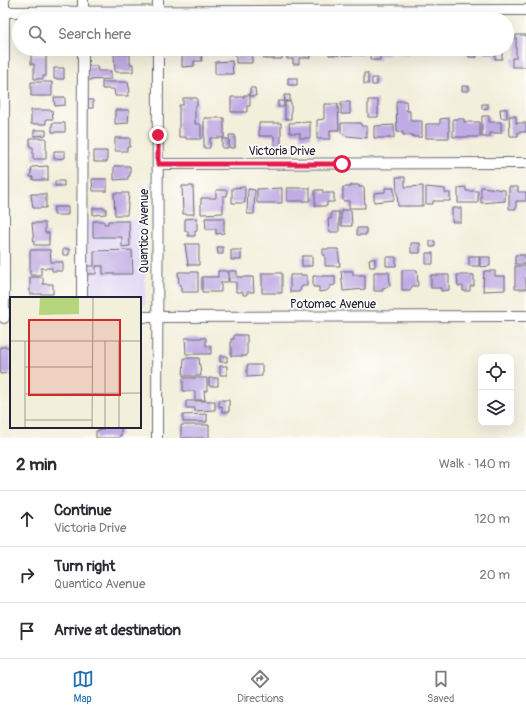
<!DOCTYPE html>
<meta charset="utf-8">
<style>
body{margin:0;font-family:Pangolin,sans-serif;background:#f2f2f3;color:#2b2b33}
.controls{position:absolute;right:12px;bottom:12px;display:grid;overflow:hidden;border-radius:8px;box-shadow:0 4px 16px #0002}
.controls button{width:36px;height:36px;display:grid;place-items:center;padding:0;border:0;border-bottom:1px solid #e1e1e2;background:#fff;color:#2b2b33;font:20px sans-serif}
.stop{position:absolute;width:12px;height:12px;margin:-9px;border:3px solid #e11d48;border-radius:50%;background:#fff}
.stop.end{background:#e11d48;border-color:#fff;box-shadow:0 1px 4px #0008}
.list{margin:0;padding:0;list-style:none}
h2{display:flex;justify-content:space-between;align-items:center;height:52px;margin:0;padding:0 16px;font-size:17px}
h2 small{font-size:13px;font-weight:400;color:#7c7c81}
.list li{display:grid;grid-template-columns:26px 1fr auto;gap:12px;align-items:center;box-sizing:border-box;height:56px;padding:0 16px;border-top:1px solid #e1e1e2}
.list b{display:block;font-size:15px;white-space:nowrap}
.list p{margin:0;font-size:13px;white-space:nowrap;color:#7c7c81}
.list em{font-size:13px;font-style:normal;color:#7c7c81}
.icon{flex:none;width:22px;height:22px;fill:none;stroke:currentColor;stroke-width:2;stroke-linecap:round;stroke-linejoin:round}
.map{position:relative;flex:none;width:526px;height:438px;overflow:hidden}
.search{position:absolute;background:#fff;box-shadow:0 4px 16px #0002;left:12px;right:12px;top:12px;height:44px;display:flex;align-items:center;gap:10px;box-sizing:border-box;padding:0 14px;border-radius:22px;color:#7c7c81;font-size:15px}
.sheet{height:220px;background:#fff}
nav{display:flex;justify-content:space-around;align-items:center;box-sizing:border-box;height:56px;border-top:1px solid #e1e1e2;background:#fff;font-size:11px;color:#7c7c81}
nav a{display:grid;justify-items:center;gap:2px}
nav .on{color:#1f6fb2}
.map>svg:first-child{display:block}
</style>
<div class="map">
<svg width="526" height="438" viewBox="0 0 526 438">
<rect width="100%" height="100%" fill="#fdfcf7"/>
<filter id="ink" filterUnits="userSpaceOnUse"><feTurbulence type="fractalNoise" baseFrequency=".025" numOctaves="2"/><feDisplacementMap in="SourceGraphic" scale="8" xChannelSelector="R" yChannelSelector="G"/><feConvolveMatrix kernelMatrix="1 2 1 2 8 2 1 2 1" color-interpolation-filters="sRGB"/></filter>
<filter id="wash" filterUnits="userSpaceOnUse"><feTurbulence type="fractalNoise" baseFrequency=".012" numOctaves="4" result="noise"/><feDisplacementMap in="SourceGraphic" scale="16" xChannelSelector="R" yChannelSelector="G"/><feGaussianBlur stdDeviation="0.9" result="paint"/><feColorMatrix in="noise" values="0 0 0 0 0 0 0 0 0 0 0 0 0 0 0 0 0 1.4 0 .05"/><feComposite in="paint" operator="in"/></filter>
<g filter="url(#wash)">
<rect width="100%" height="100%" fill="#f2efdb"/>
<path fill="#ded5f5" d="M145,220V305H140V298H85L86,221Z"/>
<g id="blocks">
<path fill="#c1abe4" d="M516,35H526V67H512V58H516Z
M114,49H130V51H114Z
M182,49H201L202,61H194V66L182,67Z
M236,49H252V63H236Z
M263,49H282V59H264Z
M287,49H310V58H299V64H293V59H287Z
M329,49H338L339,55H329Z
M342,49H365V55H342Z
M370,49H388L389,55H380V60H370Z
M398,49H409V55H398Z
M427,49H449V50L427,51Z
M464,49H477V57H469Z
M484,49H502V59H495V54H484Z
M114,54H130V64H133V72H115Z
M31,55H46V76H43V79H34V64H31Z
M232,61L233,74H215V62Z
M88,66H97L98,71H111V79L88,80Z
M54,68H64V79H54Z
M364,73H368V84H364Z
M288,78H297V85H288Z
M372,78H377V85H372Z
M31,82H52V96H31Z
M102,82H128L130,92H128V96H115L114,89H102Z
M462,86H469V91H462Z
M250,88H255L256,96H250Z
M244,95H250V106H247V112H231V97H244Z
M284,95H290V101H285Z
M54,97H65V105L55,106Z
M183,98H197V106H195V124H201V139H186V137H179V105H183Z
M88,100H93V108H88Z
M368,100H378V117H368Z
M278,101H284V107H278Z
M396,101H406L407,111H410V121H422V137H413V135H403V132H397Z
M285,102H291V119H285Z
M341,102H350V114H341Z
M324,104H338L339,130H330V139H317V120L324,119Z
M482,104H488V108L482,109Z
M500,109H507V118H501Z
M31,110H52L53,119H46V124H31Z
M115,110H129L128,123L115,124Z
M482,116H489V122H501V133H490V137H482Z
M509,116H516V123H526V132H518V136H510Z
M204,118H224V138H210V148H204Z
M449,118V138H426V124H440V119Z
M453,119H464V122H480V137H453Z
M310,122V138H300V133H290L289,123Z
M52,123H65V132H52Z
M259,123H281V148H274V136H259Z
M341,123H361V126H367V138L347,136L341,133Z
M394,125V138H374V126Z
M34,130H46V135L34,136Z
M229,135H235V148H230Z
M30,138H46V159H33V147H30Z
M115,138H130V147H127V151H115Z
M222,139H228V148H222Z
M54,151H65V158L54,159Z
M94,151H107V162H94Z
M48,166V180H33V177H30L32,167Z
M114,166H130V176H128V179L114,180Z
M396,177H405V187L423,186V206H398Z
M92,179H107V191H93Z
M55,181H64V186H55Z
M351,185H359V187H364L365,208H349V201H343V187H351Z
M182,186H193L194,214H183Z
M245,187V203H232V188Z
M426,187L445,189V193H450V201H433V204H426Z
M466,187V191H478V203H458V188Z
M481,187L505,190V201L481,203Z
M509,187H518V192H526V201H516V209H509Z
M282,188V203H257V189Z
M287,188H310V201H287Z
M385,188H394V200L374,202V193L385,192Z
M248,189L255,190L254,214H247Z
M216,190H227V196H223V213L201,214V198H216Z
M315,190H323V193H334V202H327V206H315Z
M114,193H129L127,215H115Z
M31,194H46V208H33Z
M54,207H68V215H54Z
M93,208H106V214L93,215Z
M452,208H461V222H452Z
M341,210H351L352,226H341Z
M331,212H339V232H329L328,219H331Z
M197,218V231H195V236H188V231H185V219Z
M205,218H224V233L216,234V229H206Z
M93,221H104V224H108V221H129L130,246L122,247V237H93Z
M32,223H45V233H49V245H34Z
M357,228H366V235H357Z
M430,241H435V247H430Z
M411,243H420V253H411Z
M185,244H199V265H188Z
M217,247H223V254H218Z
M63,249H69V255H63Z
M323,249H338L340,266H325V255H323Z
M30,250H50L51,262H63V271H52V268H41V275H30Z
M132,250L133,274H103V266H96V274H86V266H94V251Z
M231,250H241V260H231Z
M426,253H433V264H426Z
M515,255H525V264H515Z
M302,256H312V266H302Z
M469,256H479V266H469Z
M386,257H396V266H386Z
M480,257H490V266L480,267Z
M369,259H375V267H370Z
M515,266H526V289H515Z
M402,270H417L418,286H412L410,290H402Z
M218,271H228V282H221V292H202V277H218Z
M229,271H237V277H253L254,292H247V295H243V292H236V282H229Z
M341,271H353V275H365V289L343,291Z
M484,271H495V276H505V290L483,291Z
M178,272H198V292H181V285H179Z
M374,272H389L390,286L383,288V291H374Z
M262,273H282V293H262Z
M290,275H307V286H302L299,292H290Z
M431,275H449V290L441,291V288H431Z
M457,275H474V286H470V291H463V286H458Z
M313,276H335V285L330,286V288L326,291L319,292V287H313Z
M30,277H43V284H53V294H30Z
M234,335H247V356H231V339H234Z
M185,338H206V346H211V354H186Z
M0,347H11V373L0,374Z
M220,356H227V362H220Z
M184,358H199L201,376H183Z
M247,365H262V376L247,377Z
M220,366H227V375H220Z
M183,378H207V391H204L205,400H195V391H183Z
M209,378H218V386H209Z
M219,400H229V412H222V406L219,407Z
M186,401H215V410L195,411V408H186Z
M207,414V422H183V415Z
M181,425H209V438H181Z
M103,427H121V436H119V438H96V431L103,430Z"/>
</g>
</g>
<g filter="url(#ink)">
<use href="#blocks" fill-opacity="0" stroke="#6b6a73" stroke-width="1"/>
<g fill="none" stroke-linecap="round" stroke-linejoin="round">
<defs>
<path id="minor" d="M0,12L526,10
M83,19V0
M158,19V0
M158,164L526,163
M82,298L83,49
M140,317L526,316
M4,318V0
M157,438L158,49"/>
</defs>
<use href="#minor" stroke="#6b6a73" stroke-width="12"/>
<use href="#minor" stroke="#fff" stroke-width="10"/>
</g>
</g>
<g fill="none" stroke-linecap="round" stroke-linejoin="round" filter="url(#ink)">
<path stroke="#e11d48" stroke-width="5" d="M158,135V164H342"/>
</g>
<g text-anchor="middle" stroke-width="3.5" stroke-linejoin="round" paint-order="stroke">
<g font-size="12" fill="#22223b" stroke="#fdfcf7">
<text x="282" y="155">Victoria Drive</text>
<text transform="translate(144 231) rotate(-90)" y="4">Quantico Avenue</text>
<text x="333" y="308">Potomac Avenue</text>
</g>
</g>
<g transform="translate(10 297)">
<rect width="131" height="131" fill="#f2efdb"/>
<path d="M30,0H69V17L29,18Z" fill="#b6d67d"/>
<path fill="none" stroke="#9f9d9b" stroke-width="1" d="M0,44H131M15,70H82M15,97L131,96M15,123H82M15,131V44M82,131L83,0M95,131V44M109,131V44"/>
<path fill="#d62828" fill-opacity="0.15" stroke="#d62828" stroke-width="2" d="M19,23H110V98H19Z"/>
<rect width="131" height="131" fill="none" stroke="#22223b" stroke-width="2"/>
</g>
</svg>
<div class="controls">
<button><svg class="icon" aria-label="locate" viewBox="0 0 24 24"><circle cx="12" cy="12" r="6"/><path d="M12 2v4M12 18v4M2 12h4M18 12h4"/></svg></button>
<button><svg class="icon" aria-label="layers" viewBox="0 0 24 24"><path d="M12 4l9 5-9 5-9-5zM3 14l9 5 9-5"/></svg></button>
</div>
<div class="stop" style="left:342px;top:164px"></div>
<div class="stop end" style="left:158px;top:135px"></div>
<div class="search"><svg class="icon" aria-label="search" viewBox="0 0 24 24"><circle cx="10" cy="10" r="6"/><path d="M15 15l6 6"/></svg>Search here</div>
</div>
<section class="sheet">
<h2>2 min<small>Walk · 140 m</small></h2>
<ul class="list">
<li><svg class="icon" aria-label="ahead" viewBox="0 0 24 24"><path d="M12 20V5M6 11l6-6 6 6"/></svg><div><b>Continue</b><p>Victoria Drive</p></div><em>120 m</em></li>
<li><svg class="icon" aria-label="right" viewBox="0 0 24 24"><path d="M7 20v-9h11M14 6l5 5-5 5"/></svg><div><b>Turn right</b><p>Quantico Avenue</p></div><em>20 m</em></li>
<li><svg class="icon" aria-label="arrive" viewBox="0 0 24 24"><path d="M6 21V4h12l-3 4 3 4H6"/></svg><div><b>Arrive at destination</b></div></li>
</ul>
</section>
<nav>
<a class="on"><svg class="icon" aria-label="map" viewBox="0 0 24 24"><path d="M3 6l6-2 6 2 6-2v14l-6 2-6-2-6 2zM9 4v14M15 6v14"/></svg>Map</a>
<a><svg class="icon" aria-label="directions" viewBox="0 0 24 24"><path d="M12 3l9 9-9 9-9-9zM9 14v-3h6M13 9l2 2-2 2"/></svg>Directions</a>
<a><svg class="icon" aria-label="saved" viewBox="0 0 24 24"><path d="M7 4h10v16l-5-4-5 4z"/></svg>Saved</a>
</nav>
